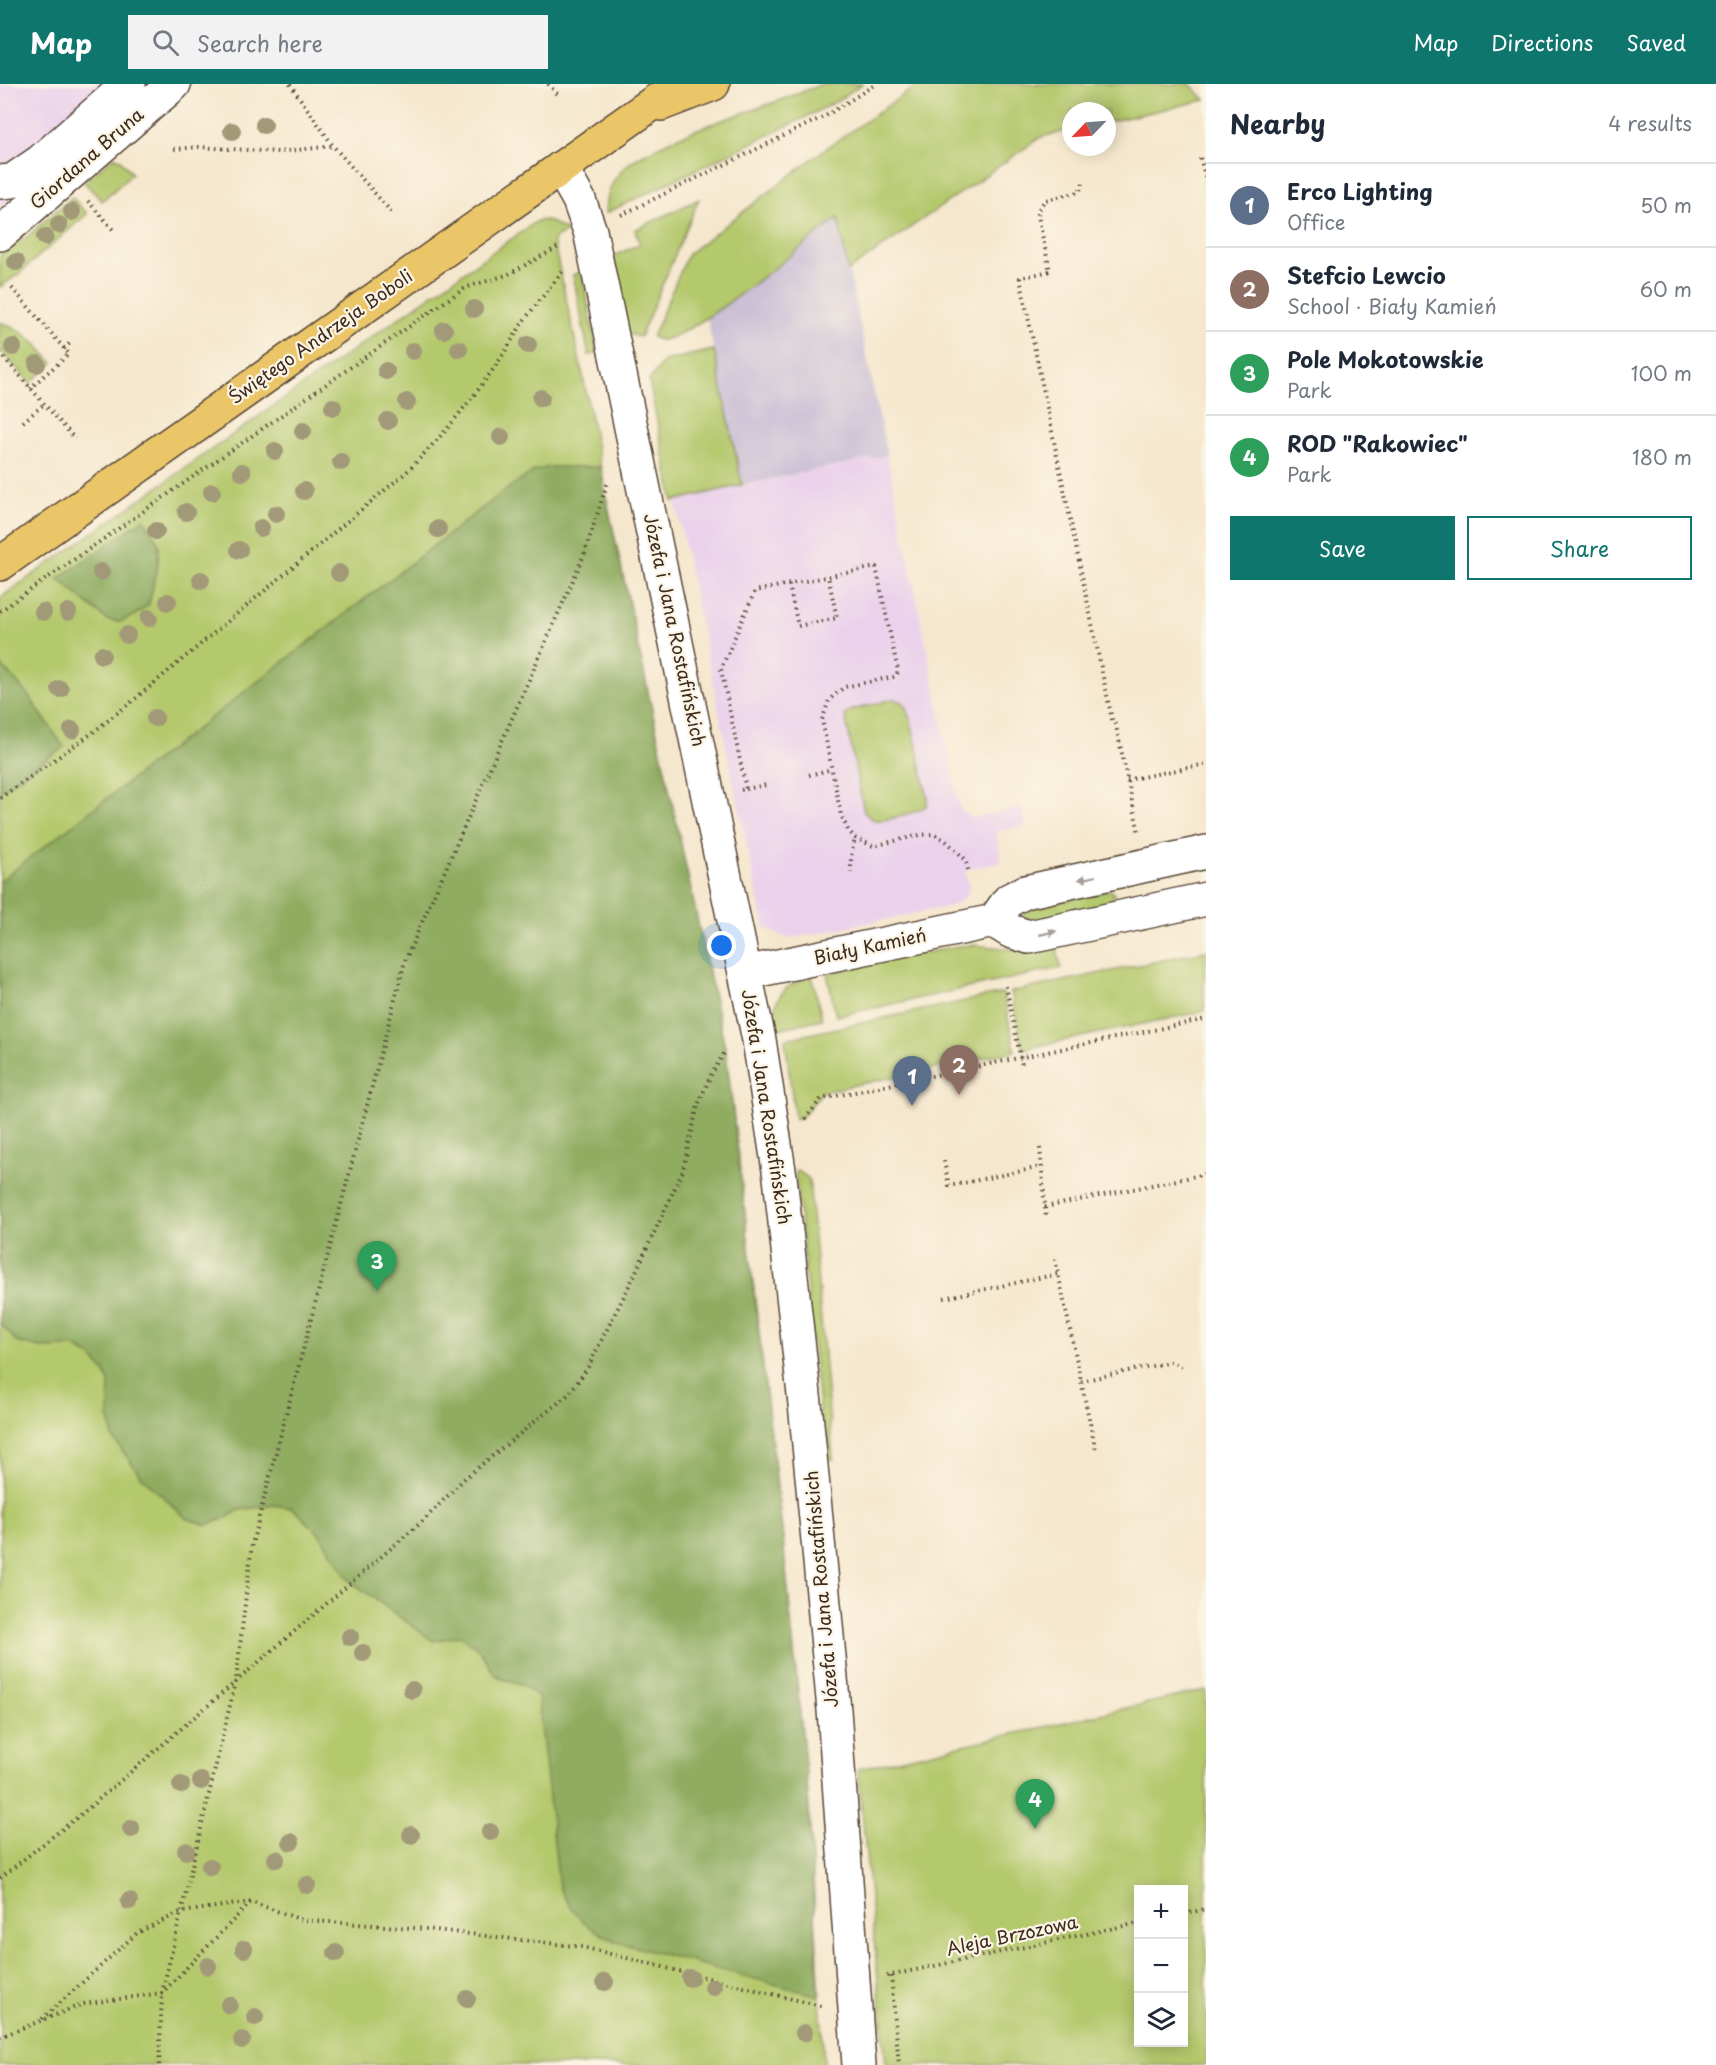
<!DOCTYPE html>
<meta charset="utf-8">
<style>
body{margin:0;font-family:"Playpen Sans",sans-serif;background:#f2f2f3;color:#1f2937}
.controls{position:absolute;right:18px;bottom:18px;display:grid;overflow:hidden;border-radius:0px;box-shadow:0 3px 15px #0003}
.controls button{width:54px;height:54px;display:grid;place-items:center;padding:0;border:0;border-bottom:2px solid #e0e1e3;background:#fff;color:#1f2937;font:30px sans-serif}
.compass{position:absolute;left:1062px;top:18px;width:54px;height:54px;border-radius:50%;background:#fff;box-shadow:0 3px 15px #0003;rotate:245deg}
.you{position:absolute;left:722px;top:862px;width:21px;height:21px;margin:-15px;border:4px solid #fff;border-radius:50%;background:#1a73e8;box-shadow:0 0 0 9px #1a73e833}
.badge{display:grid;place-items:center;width:39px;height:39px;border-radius:50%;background:#0f766e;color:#fff;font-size:20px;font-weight:700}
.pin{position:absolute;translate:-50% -50px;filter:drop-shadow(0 2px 3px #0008)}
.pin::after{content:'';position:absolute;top:32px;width:21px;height:18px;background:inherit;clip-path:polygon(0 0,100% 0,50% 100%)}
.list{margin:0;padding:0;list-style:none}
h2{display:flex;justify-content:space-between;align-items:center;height:78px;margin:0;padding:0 24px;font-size:26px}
h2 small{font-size:20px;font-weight:400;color:#747a83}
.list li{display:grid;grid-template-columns:39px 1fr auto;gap:18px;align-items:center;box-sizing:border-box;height:84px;padding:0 24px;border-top:2px solid #e0e1e3}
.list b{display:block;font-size:22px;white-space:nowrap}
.list p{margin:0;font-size:20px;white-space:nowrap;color:#747a83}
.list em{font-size:20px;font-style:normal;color:#747a83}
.actions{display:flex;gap:12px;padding:18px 24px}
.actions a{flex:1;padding:14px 0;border:2px solid #0f766e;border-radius:0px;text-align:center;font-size:21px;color:#0f766e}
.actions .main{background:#0f766e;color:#fff}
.icon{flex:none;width:33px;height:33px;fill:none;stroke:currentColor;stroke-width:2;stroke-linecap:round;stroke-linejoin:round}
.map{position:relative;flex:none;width:1206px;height:1981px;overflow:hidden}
header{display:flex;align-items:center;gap:36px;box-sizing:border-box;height:84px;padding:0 30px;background:#0f766e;color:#fff}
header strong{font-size:28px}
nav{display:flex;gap:33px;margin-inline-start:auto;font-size:21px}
.search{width:420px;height:54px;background:#f2f2f3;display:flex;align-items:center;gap:15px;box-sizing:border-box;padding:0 21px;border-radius:0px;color:#747a83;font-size:22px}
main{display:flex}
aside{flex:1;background:#fff}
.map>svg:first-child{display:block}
</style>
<header>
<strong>Map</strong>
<div class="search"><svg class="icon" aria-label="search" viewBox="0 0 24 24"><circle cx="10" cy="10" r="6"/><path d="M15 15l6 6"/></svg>Search here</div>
<nav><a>Map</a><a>Directions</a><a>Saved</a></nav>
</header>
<main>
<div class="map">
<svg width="1206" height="1981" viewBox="0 0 1206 1981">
<rect width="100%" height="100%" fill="#fcf5e5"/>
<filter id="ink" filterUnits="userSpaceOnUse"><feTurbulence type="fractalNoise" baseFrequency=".0167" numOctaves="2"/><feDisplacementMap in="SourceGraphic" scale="12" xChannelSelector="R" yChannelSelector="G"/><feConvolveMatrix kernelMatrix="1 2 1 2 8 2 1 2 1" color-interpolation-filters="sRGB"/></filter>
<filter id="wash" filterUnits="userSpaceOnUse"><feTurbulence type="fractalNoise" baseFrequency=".008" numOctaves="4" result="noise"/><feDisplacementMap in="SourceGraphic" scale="24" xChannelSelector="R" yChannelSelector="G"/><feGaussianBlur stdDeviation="1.35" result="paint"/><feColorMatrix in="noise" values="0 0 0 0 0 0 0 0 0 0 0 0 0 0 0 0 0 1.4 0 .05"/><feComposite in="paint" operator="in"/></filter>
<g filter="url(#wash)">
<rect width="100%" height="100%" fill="#f5e7cd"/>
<path fill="#ebd1eb" d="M0,0H144L0,124Z
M887,371L960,725L971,734L1022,723L1026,742L996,748L1002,778L965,786L969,801L968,810L961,817L952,822L793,854L781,852L765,844L760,824L675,416Z"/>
<path fill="#cbbfd5" d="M838,134L887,371L742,401L707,234Z"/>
<path fill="#b4c86c" stroke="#787945" stroke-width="1.5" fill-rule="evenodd" d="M821,0H862L835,18L808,32L606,129C606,112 611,97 624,84C634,74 647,69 659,62C711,36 768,24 821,0Z
M919,0H1190L1205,16L1107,38V27H1071V46L1041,53L848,187L838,134C807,157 691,256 660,256C659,256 652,253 652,253L688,170L821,68Z
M114,73L120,75L132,90L102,117L84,98Z
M72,113L87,130L16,192L0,203V171L28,152Z
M699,115L640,253L627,250L612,173L640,160L635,146Z
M547,136L567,147L553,156L583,292L605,408L659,666L726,968L782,1446L808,1711L824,1981H0V514L537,137Z
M581,187L598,269L589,271L573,191Z
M0,238C23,245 38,261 53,279L30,299L20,288L21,285L16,284L0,265Z
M714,266L742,401L673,417L649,297L664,277Z
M893,615L903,618L910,632L928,715L926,722C917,728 885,738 875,736C870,735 867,731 864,728L845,631L852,626Z
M1110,806L1114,810L1113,819L1032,838C1025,835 1022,832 1024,825Z
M974,861L1021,866L1054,862L1057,864L1061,884L836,932L827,889L958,862Z
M1206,867C1206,889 1201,905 1205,927L1023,965L1011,908Z
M812,892L822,935L773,946C772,916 782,900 812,892Z
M1003,909L1015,967L822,1008L801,1034L795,1035L785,955Z
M797,1086L809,1095L833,1376L824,1371L795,1087Z
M1206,1606V1981H886L858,1685ZM1138,1806H1184V1958H1138Z"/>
<path fill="#8fac60" stroke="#656b3f" stroke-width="1.5" d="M550,383H601L605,408L726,968L782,1446L808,1711L819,1912L617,1858C588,1845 573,1832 559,1803L538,1613L522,1600L503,1595L493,1589L487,1577L475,1561L459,1552L433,1557L349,1496L319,1449L292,1424L275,1421L239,1426L228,1433L206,1441L186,1434L141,1392L113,1354L109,1335V1298L104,1287L91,1272L74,1263L40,1264L17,1258L0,1239V797L511,402L534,387Z
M144,435L159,460L158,479L149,520L135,531L120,538L107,536L58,495Z
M0,580L28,611L64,663L0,707Z"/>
</g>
<g filter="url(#ink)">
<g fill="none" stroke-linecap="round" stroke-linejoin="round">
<defs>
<path id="minor" d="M561,84L579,116L590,147L759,956L780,1093L806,1329L834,1626L859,1981
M0,98L12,97L41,77L129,0
M0,150L174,0
M994,837L1009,816L1025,808L1206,768
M745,889L994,837L1010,847L1029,853L1206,815"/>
<path id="major" d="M661,20L713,0
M0,480L680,0"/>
</defs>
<use href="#minor" stroke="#574638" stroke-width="36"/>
<use href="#major" stroke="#574638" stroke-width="36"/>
<path stroke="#574638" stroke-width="4" stroke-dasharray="1.5 4.5" stroke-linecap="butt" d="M290,0L334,63L393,130
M548,0L560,13
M174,65L199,63L278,68L334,62
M1200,74L1206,95
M1083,99L1079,108L1045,116L1038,126V132L1050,187L1020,194L1112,636L1116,642L1139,749
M88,117L115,148
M621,131L827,31L876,0
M12,204L69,270L30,304
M64,265L70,259
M0,269L75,355
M23,338L44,320
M789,501L798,542L837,534L828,492
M0,527L456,210L467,203L507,191L560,162
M809,691L832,685
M1127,696L1206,680
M746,705L766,701
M741,706L746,705L721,585L755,507L876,483L898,587L897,591L893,593L844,603L829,616L825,628L822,636L841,731L848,746L855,754L873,762L920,751L933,750L945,756L965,775L969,789
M0,714L91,650L135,615L410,385L447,345L478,306L497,280L525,235L563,187
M851,789V772L855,754
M1006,902L1022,981
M805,1035L821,1015L1206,935
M1040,1064L1046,1134
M944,1077L949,1102L1041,1083
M1045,1123L1206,1090
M1055,1175L1096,1367
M944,1214L1058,1190
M1081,1297L1171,1278L1182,1283
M0,1794L84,1728L424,1436L465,1394L568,1311L587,1285L632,1196L682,1089L698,1021L711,991L726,966
M1184,1830L1206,1825
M887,1892L1138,1839
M891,1892L899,1981
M42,1935L137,1849L181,1828L251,1818
M0,1953L83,1920L162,1909L251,1818L302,1836L427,1845L582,1863L821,1922
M159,1981L162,1909L236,1596L252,1460L405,877L584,471L607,400"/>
<use href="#minor" stroke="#fff" stroke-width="33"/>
<use href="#major" stroke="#ebc669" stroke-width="33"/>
</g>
<g fill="#a29979">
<circle cx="264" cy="41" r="9"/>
<circle cx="232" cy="47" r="9"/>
<circle cx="72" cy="128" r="9"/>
<circle cx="59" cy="141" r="9"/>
<circle cx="45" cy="153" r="9"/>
<circle cx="16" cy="178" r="9"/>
<circle cx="474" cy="225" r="9"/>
<circle cx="444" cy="246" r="9"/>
<circle cx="528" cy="261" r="9"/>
<circle cx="13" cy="263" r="9"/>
<circle cx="459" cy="265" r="9"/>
<circle cx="413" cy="267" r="9"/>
<circle cx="37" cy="280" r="9"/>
<circle cx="386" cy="287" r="9"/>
<circle cx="541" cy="314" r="9"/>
<circle cx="407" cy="318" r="9"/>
<circle cx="333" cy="323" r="9"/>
<circle cx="388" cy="337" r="9"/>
<circle cx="303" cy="347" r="9"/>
<circle cx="501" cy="353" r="9"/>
<circle cx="275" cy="367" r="9"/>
<circle cx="341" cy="378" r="9"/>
<circle cx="242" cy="388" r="9"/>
<circle cx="304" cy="407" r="9"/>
<circle cx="212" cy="408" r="9"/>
<circle cx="186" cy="428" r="9"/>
<circle cx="276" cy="430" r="9"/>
<circle cx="261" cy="444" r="9"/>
<circle cx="438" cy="445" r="9"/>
<circle cx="156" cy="447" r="9"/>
<circle cx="239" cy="466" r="9"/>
<circle cx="101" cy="488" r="9"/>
<circle cx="339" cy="489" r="9"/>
<circle cx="201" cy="496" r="9"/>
<circle cx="168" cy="518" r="9"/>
<circle cx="43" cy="528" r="9"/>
<circle cx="68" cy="528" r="9"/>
<circle cx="149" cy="534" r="9"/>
<circle cx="127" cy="551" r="9"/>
<circle cx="102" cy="571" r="9"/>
<circle cx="60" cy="605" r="9"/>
<circle cx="155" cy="634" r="9"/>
<circle cx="72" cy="646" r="9"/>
<circle cx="350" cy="1553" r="9"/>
<circle cx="363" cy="1569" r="9"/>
<circle cx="412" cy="1606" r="9"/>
<circle cx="201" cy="1697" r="9"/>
<circle cx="181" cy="1701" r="9"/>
<circle cx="131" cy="1745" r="9"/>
<circle cx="490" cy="1748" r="9"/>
<circle cx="411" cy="1751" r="9"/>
<circle cx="291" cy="1758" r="9"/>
<circle cx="186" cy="1767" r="9"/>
<circle cx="276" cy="1775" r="9"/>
<circle cx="210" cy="1783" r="9"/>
<circle cx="307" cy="1801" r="9"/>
<circle cx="129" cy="1817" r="9"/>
<circle cx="244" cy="1865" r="9"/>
<circle cx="336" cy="1869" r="9"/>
<circle cx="208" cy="1882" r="9"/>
<circle cx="690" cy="1894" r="9"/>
<circle cx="605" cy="1898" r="9"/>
<circle cx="713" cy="1903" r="9"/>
<circle cx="467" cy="1915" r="9"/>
<circle cx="229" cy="1921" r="9"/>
<circle cx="255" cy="1933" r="9"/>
<circle cx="804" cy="1949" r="9"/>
<circle cx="242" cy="1956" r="9"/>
</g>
<defs><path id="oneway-solid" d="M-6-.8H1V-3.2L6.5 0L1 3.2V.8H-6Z" transform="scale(1.5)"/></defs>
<g fill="#a79f9a">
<use href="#oneway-solid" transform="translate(1087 794) rotate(168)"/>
<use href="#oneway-solid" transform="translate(1048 849) rotate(-13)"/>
</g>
</g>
<g text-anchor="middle" stroke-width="4.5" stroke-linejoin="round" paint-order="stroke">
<g font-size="18" fill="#3b2a1e" stroke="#fcf5e5">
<text transform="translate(87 75) rotate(-41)" y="6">Giordana Bruna</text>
<text transform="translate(321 253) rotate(-35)" y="6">Świętego Andrzeja Boboli</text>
<text transform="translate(674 546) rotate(78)" y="6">Józefa i Jana Rostafińskich</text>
<text transform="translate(870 863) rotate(-12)" y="6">Biały Kamień</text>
<text transform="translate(766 1023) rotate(81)" y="6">Józefa i Jana Rostafińskich</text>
<text transform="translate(822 1505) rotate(-95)" y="6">Józefa i Jana Rostafińskich</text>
<text transform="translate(1012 1852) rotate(-12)" y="6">Aleja Brzozowa</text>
</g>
</g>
</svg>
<div class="controls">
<button>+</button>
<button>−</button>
<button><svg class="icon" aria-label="layers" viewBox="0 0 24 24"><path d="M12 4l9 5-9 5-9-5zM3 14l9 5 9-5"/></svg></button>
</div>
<svg class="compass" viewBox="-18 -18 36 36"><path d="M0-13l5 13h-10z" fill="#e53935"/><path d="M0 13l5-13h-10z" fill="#747a83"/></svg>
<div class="you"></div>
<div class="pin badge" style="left:912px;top:1022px;background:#5c6f8a">1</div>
<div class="pin badge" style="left:959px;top:1011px;background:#8d6e63">2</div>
<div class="pin badge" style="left:377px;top:1207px;background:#2e9e5b">3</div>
<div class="pin badge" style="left:1035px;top:1745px;background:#2e9e5b">4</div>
</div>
<aside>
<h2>Nearby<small>4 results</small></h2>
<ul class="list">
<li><span class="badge" style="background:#5c6f8a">1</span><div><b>Erco Lighting</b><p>Office</p></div><em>50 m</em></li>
<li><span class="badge" style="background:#8d6e63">2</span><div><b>Stefcio Lewcio</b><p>School · Biały Kamień</p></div><em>60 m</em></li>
<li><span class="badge" style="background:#2e9e5b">3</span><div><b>Pole Mokotowskie</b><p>Park</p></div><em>100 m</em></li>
<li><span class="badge" style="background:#2e9e5b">4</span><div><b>ROD &quot;Rakowiec&quot;</b><p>Park</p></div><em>180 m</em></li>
</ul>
<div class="actions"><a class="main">Save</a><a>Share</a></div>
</aside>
</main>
